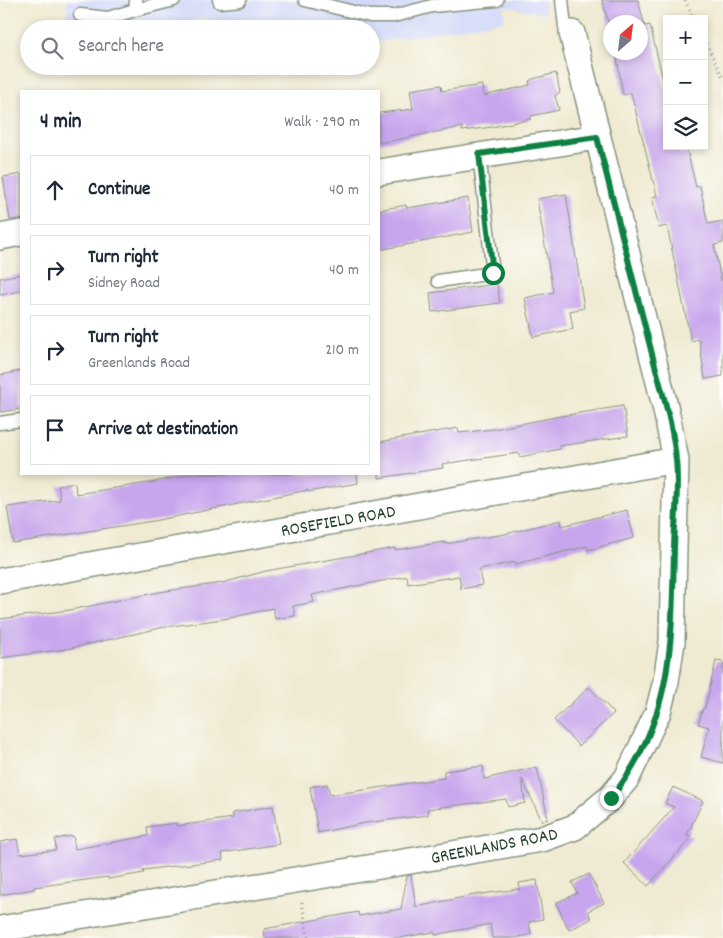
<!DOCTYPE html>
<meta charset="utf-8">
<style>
body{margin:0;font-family:Dekko,sans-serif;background:#f6f6f7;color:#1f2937}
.controls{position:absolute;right:15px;top:15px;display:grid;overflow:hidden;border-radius:0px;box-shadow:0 2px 8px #0003}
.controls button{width:45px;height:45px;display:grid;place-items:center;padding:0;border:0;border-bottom:1px solid #e0e1e3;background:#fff;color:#1f2937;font:25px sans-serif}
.compass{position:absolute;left:603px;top:15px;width:45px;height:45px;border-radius:50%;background:#fff;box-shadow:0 2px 8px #0003;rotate:28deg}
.stop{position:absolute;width:15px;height:15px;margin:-11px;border:4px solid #0b8043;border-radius:50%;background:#fff}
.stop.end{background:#0b8043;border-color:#fff;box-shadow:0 1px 5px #0008}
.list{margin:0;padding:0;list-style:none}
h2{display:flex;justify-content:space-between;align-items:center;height:65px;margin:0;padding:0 20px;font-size:21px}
h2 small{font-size:16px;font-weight:400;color:#747a83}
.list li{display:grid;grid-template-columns:32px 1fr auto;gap:15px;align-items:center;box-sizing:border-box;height:70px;margin:0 10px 10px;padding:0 10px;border:1px solid #e0e1e3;border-radius:0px}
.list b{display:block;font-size:19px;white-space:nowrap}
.list p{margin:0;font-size:16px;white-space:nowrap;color:#747a83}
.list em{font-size:16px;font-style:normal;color:#747a83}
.icon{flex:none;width:28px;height:28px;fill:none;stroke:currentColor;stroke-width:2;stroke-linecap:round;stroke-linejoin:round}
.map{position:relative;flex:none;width:723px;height:938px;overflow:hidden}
.search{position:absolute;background:#fff;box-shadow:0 2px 8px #0003;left:20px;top:20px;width:360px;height:55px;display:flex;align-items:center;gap:12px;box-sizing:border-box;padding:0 18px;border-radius:28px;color:#747a83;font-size:19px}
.panel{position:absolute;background:#fff;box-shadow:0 2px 8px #0003;left:20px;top:90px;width:360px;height:385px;border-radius:0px}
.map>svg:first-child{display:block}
</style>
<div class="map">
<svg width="723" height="938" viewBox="0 0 723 938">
<rect width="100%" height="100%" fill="#fdfcf7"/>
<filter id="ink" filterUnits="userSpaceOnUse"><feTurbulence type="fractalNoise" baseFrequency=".02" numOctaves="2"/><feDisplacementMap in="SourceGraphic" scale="10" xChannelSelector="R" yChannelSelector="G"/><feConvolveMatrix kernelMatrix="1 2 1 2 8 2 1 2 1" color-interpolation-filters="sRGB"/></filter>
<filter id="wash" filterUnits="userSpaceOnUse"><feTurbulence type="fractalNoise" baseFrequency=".0096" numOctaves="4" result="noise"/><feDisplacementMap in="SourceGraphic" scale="20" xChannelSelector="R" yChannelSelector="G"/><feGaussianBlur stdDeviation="1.12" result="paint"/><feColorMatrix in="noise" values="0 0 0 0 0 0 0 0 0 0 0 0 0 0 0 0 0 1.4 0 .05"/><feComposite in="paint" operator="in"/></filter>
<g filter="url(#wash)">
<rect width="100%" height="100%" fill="#efead1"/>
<path fill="#d2d9f9" d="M67,0H544L545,14L504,6V21L371,43V29H210L206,16L167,29H67Z"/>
<g id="blocks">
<path fill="#c7a6ed" d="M602,0H638L645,26L650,25L667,97V146H686L696,187L700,186L708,224L723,221V243L714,245L721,280H723V376L705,379L699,339L691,341L667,226L659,228L652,197L657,196L631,93L623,95L616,52H640V22H610L609,25Z
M556,73L560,92L555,96L559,110L531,116V119L492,127L462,131V127L379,143V113L413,109L410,90L441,85L442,91L482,85L483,96L530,85L529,81L533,79Z
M21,174V219L10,220L3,177Z
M566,194L584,308L570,311L573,329L533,337L525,298L553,292L537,199Z
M468,198L473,232L379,250V210L406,205L407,208Z
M21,274V291L0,295V278Z
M497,284L500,303L432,312L430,293Z
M21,371V409L0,412V375Z
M623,406L628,436L559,446L560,449L520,457L519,453L442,464L443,468L379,478V442L458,428L459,433L494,429L561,416Z
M192,474H357L358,483L308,492V490L153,521L13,543L7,507L60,500L58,486L75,483L76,494L154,482Z
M627,510L634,538L588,550L587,546L516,564L515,562L479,569L482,585L461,589L459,576L408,584L407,576L312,595L314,602L293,606L295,616L275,619L273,608L230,618L165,627L67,649L0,658V619L70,610L159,592L222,583L266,571L395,548V550L444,542L445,544L505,534L561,520L562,526Z
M716,661L723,662V763L701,757L709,727L698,724L703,708H705Z
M589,687L614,713L579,746L554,720Z
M483,766L484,779L537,767L548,819L542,821L522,779L525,803L508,807L506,799L427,809L428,815L365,823L318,833L310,787L327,784L330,795L444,778V771Z
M673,787L703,801L687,835L692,837L648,886L624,863L674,807L665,803Z
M273,806L279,844L222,853L223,860L143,870L144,873L108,879V877L34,887V889L0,895V842L17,839L20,854L56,850L55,839L73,836L75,849L148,836L147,827L176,823L177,826L233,818L232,813Z
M589,874L604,903L588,911L591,919L569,930L556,903L577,893L572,882Z
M411,875L416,907L474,895L520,889L519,883L537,880L543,919L529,922L531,934L516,938H492L490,924L435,935L434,932L399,938H265L264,929L358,912L359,916L401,909L407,876Z"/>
</g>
</g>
<g filter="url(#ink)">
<use href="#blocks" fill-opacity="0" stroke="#879482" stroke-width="1"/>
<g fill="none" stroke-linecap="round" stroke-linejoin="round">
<defs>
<path id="service" d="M219,0L220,2L240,0
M305,0L370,16H394L432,6L497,0
M562,0L565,27L572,33
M135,10L174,0
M80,15L108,18L135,10L136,0
M438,281L493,273L479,154
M0,423L21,420"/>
<path id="minor" d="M379,172L597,137
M0,237L21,233
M0,581L676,460
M0,929L542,839L575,827L611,797L627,778L658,712L666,681L672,642L673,593L676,460L666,410L572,33"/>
</defs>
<use href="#service" stroke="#879482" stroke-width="15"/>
<use href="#minor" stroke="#879482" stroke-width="28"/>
<path stroke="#879482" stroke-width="3" stroke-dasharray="1 4" stroke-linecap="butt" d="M685,0L694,19
M704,39L723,78
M302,902L308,938"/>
<use href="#service" stroke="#fff" stroke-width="12"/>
<use href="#minor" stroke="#fff" stroke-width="25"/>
</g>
</g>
<g fill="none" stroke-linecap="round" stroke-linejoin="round" filter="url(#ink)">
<path stroke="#0b8043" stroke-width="6" d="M493,273L479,154L597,137C615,207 632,276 650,346C659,383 673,422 676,460C679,488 675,519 674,547C672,641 674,719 611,798"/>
</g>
<g text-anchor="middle" stroke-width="4.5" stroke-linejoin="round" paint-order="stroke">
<g font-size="18" fill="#1f3d34" stroke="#fdfcf7">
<text transform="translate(338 520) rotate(-10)" y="6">ROSEFIELD ROAD</text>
<text transform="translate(494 845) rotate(-11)" y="6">GREENLANDS ROAD</text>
</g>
</g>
</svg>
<div class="controls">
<button>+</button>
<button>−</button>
<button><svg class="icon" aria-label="layers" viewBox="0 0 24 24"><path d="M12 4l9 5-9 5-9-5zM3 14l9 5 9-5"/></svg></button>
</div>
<svg class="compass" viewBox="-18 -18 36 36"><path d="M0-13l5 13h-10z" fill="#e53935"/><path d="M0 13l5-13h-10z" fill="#747a83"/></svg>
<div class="stop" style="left:493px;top:273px"></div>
<div class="stop end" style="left:611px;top:798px"></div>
<div class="search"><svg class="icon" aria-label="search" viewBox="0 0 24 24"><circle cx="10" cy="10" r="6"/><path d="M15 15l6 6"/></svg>Search here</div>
<section class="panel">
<h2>4 min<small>Walk · 290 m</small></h2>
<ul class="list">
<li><svg class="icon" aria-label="ahead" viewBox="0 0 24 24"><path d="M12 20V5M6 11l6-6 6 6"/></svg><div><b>Continue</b></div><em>40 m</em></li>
<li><svg class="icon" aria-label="right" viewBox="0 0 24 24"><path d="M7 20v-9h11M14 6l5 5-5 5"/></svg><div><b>Turn right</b><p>Sidney Road</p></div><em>40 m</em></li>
<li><svg class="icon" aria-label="right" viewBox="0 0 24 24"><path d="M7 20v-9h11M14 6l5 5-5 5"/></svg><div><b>Turn right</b><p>Greenlands Road</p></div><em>210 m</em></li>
<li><svg class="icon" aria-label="arrive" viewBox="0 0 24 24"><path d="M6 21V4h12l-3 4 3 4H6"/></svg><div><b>Arrive at destination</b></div></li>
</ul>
</section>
</div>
